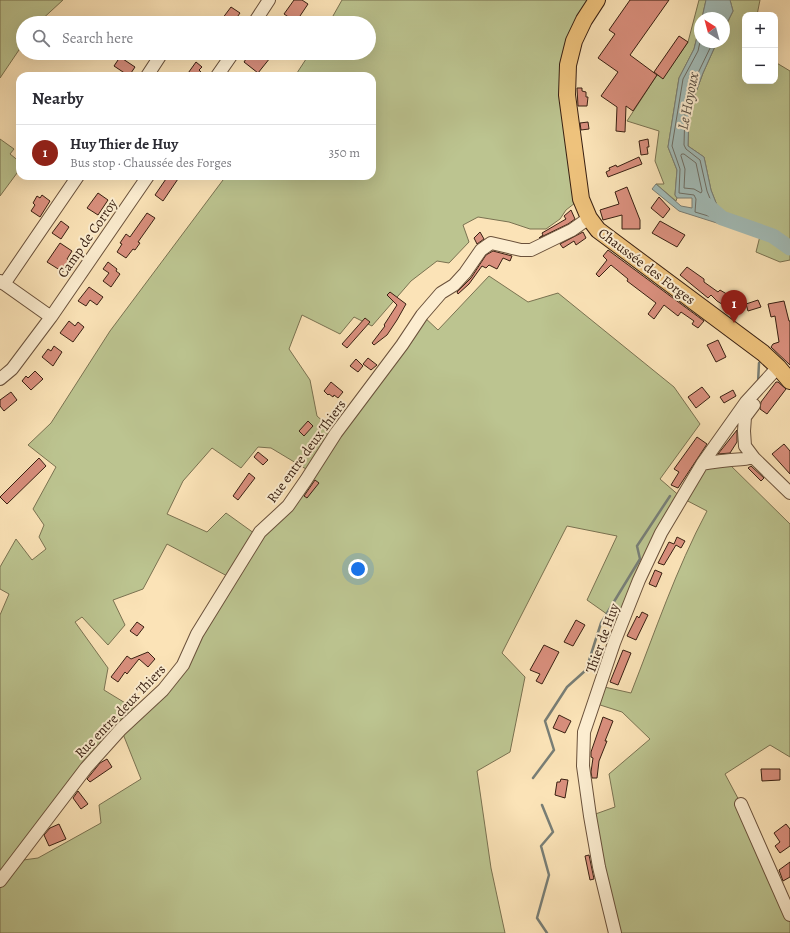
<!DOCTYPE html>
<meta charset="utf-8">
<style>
body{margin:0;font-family:Alegreya,serif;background:#f2f2f3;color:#2b2b33}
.controls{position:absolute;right:12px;top:12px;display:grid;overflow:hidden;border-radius:8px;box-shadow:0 4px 16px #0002}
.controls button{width:36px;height:36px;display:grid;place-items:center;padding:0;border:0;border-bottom:1px solid #e1e1e2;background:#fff;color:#2b2b33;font:20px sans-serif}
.compass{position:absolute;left:694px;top:12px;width:36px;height:36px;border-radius:50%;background:#fff;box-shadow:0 4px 16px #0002;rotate:324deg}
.you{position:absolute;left:358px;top:569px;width:14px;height:14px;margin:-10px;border:3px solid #fff;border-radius:50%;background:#1a73e8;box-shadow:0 0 0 6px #1a73e833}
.badge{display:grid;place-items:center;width:26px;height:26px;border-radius:50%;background:#8f2418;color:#fff;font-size:13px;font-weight:700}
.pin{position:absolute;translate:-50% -33px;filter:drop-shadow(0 1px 2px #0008)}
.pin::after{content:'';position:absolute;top:21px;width:14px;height:12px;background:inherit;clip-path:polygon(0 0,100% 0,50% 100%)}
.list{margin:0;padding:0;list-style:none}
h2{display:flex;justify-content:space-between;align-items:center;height:52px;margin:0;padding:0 16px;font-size:17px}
h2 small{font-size:13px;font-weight:400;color:#7c7c81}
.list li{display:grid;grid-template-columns:26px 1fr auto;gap:12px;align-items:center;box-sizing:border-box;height:56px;padding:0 16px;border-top:1px solid #e1e1e2}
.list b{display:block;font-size:15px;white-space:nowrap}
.list p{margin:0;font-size:13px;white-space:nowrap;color:#7c7c81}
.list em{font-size:13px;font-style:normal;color:#7c7c81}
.icon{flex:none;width:22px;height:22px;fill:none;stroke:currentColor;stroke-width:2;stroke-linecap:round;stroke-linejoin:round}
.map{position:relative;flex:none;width:790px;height:933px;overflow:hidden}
.search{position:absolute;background:#fff;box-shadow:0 4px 16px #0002;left:16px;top:16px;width:360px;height:44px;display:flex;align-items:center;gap:10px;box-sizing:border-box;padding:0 14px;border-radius:22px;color:#7c7c81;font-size:15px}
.panel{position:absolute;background:#fff;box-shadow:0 4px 16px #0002;left:16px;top:72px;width:360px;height:108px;border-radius:12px}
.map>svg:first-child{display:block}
</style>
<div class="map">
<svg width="790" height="933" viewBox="0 0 790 933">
<rect width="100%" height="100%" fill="#fbe3b7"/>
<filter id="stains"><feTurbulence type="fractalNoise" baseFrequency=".005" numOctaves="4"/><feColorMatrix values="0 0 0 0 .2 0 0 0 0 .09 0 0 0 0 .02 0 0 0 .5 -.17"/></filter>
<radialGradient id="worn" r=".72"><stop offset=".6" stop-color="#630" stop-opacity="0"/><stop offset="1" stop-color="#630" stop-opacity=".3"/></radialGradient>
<path fill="#bcc490" stroke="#7a7251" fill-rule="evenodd" d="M0,0H63L38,23H23V44L0,78Z
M342,0H589L567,39L575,203L566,210L560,219L546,229H530L509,222L478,217L463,225L469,242L449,263L437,261L411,281L372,326L354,317L340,334L302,315L289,349L310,380L317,416L336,433L422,315L438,330L489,276L528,302L558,293L674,387L700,424L660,479L682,498L702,464L725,460L790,524V757L770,745L725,774L741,804L790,915V933H615L590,816L615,807L609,774L650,739L622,712L594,703L600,686L631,693C655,632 676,569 707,511L682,498L621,624L587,600L617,536L567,526L502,653L525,677L510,752L477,771L491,868L505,933H0V615L9,594L0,589V567L16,539L32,560L46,549L39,537L44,525L33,509L56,467L28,445L51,423L110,331L226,176H372V76H295L310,53H369V23H329ZM258,447L271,448L311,472L258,536L226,513L207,532L167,514L183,481L212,448L241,468ZM167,544L231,578L163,690L140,712L104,690L108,668L75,622L82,617L108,645L125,625L113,600L143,589ZM121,729L141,779L99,805L101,823L38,858L16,861Z
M699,0H706L702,18H700V25L694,49L679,78L668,147L677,170L675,195L677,198L676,201L656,184H664L655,161L659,131L627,121L657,75L663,78L688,42Z
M730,0H760L757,15H745V81H775V62L790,71V260L780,262L756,252L760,236L722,218L711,190L704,157L688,146L689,111L703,73L717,42H724V29L733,11Z
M0,139L14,149L10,154L20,162V169L0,196Z"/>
<path fill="#a2bcb8" stroke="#787e76" d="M706,0H730L733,11L724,29V18H702Z
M700,25V42H717L703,73L689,111L688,146L704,157L711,190L722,218L720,224L679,211L652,189L656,184L681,206L692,208V198H677L675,195L677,170L668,147L679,78L694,49Z"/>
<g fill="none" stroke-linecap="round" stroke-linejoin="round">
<path stroke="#6e6e65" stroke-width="1" d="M700,42L698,51L683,79L672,146L680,169L679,193L694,195L696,199L695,212L715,218L717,216L707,191L700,160L686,149L684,145L685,109L699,71L713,42
M682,154H684L696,163L702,191L701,193L694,189L684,188L685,169L681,156Z"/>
<path stroke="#787e76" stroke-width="2.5" d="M758,383L759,363
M533,778L554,750L545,721L567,687L586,670L601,623L640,559L637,546L670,496
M542,805L553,832L541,846L549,875L537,918L547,933"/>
<path stroke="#a2bcb8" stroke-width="15" d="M707,205L722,218L773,236L790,248"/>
</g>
<path fill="#d98f7d" stroke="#392012" d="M294,0H302L308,4L296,22L284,14Z
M630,0H669L630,55L657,75L633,111L626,106L625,132L616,131L617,107L601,96L618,72L598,58L615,34L609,30Z
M231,7L240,13L233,23H228L222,19Z
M679,36L688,42L663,79L654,72Z
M250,53H263L270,58L258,73L244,62Z
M120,57L135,67L129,76L114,66Z
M196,62L202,67L199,70L201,72L198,76H186Z
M577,88H582V91L586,92V97H588L587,106H578Z
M588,122L589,129L581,130L580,123Z
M648,139L649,147H647L648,154L641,155L639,141Z
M639,157L642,164L608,177L606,172L610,170L609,168L616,165L617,167Z
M168,176H180L163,201L155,195Z
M627,187L640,220V229H622V215L603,220L600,210L619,204L615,192Z
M98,193L108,200L98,215L87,208Z
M42,195L50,201L40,217L31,211L35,205L33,203L37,196L40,198Z
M659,197L670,209L663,218L651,208Z
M571,210L575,219L568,224L539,238L543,235L542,233L566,219L564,216Z
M147,213L155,218L138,242L140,243L135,250L133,249L126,258L117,252L122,244L120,243L126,234L130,237Z
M61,221L69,227L61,239L52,233Z
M660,221L685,235L677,247L652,233Z
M480,232L484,239L477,244L474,238Z
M583,232L586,238L576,245L574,241L563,248L560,244Z
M60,243L72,251L67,259L70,262L63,272L47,262Z
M608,250L704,321L698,328L692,324L694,321L681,312L678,316L664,305L654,319L648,314L656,303L627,281L628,279L611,265L599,277L596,274L607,260L603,256Z
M493,251L512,256L510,261L503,258L497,269L489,265L486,268L482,266L469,284L458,294L457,292L471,278L486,255Z
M108,262L117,269L116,271L120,274L111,287L103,281L109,273L103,269Z
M687,267L704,279V282L718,292L720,290L735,299L728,308L717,301L711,295L708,298L680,275Z
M89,287L103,297L97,305L90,300L86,306L78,301Z
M390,292L406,304L397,320L387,335L374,345L372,343L385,326L384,325L397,305L387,295Z
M758,300L761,307L748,311L746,304Z
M784,301L789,321H790V365L771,347L773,344L779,342L775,316L771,317L768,304Z
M365,318L370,322L347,348L342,344Z
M69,321L75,326L78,322L84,327L73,342L60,333Z
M718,340L726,357L716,362L707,345Z
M54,346L62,352L53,366L42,357L48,349L51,351Z
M368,358L377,365L371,370L363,364Z
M356,359L363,366L358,372L350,366Z
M35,371L43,379L31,390L22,381L26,376L28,378Z
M331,382L343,392L338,398L334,395L333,397L329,394L328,395L324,391Z
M776,382H778L786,389L767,414L760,409L761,402Z
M702,387L710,397L696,408L688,397Z
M733,390L736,396L724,403L720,397Z
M11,392L17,400L4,411L0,406V400Z
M308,421L313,426L304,436L299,431Z
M737,430V442L730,453L718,454Z
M697,437L707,444L678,488L671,485L679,472L674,469Z
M784,444L790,451V474L772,454Z
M258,452L268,460L263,465L254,457Z
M39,458L46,466L7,504L0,497Z
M751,466L764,478L761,481L748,468Z
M249,473L255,478L238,500L233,496Z
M315,480L319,483L307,498L304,496Z
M677,537L685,541L681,548L676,545L664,565L658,563L669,542L674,544Z
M655,570L662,573L656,587L649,584Z
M642,612L648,615L636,640L627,636L637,616L639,618Z
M576,620L585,625L573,646L564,642Z
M137,622L144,627L137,636L130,631Z
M544,645L559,652L542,684L536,681L540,674L530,670Z
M623,650L631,653L618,685L610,682Z
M148,652L155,659L148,667L139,659L127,674L125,672L118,682L111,677L127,656L131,659Z
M559,715L571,721L565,733L553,728Z
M603,717L613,721L605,741H607L599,761L597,778H592L591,772L593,758L591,757V752Z
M107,759L112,767L90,782L87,779L100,763Z
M761,769H780V780L762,781Z
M561,779L568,780L565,798L555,795L557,782H560Z
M78,791L88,804L81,809L73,798Z
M59,824L66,839L49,846L44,835L50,828Z
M786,824L790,829V846L780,853L775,846L780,842L774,833Z
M589,855L594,879L590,880L585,856Z
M790,862V877L783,881L779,870Z"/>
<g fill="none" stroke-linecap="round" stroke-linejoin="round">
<defs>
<path id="minor" d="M254,23L269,0
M147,76L162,53
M217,76L233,53
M0,281L51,317
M4,284L78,176
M0,379L12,369L51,317L148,176
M754,405L745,417L744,431L745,446L754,458L790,493
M702,464C716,461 730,460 744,459C748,459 750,457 754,458
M741,804L790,915
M0,881L86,768L121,729L163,690L183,665L197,634L260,532L288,506L306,480L336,433L402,345L422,315L441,293L454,285L465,273L481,250L491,243L521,250H531L572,230L589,218
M615,933L599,867L590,816L583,766L584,732L614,643L639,580L661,533L702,464L746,402L778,367"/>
<path id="major" d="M597,0L584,20L574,41L568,65L567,95L581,199L589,218L598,230L763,353L778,367L790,381"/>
</defs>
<use href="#minor" stroke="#6a513b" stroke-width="14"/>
<use href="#major" stroke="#392012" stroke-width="18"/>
<use href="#minor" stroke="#fcedd0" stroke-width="12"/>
<use href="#major" stroke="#eec27c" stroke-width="16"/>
</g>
<g text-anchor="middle" stroke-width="4" stroke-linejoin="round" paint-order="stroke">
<g font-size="14" fill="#392012" stroke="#fcedd0">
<text transform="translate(87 238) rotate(-55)" y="5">Camp de Corroy</text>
<text transform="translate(647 266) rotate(37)" y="5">Chaussée des Forges</text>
<text transform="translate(306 451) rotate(-54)" y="5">Rue entre deux Thiers</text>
<text transform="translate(602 638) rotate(-70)" y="5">Thier de Huy</text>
<text transform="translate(120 711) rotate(-46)" y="5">Rue entre deux Thiers</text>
</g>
<g font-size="15" font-style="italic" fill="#584f44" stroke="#fcedd0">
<text transform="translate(688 101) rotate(-79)" y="5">Le Hoyoux</text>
</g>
</g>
<rect width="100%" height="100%" filter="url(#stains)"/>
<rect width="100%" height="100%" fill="url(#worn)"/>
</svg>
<div class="controls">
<button>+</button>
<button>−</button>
</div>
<svg class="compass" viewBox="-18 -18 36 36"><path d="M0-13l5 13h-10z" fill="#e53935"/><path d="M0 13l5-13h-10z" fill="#7c7c81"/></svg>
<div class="you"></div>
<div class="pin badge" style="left:734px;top:323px">1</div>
<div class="search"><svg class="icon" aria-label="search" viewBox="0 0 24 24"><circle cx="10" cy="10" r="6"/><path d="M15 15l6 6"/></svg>Search here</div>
<section class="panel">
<h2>Nearby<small></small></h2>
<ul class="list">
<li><span class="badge">1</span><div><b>Huy Thier de Huy</b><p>Bus stop · Chaussée des Forges</p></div><em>350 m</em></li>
</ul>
</section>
</div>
